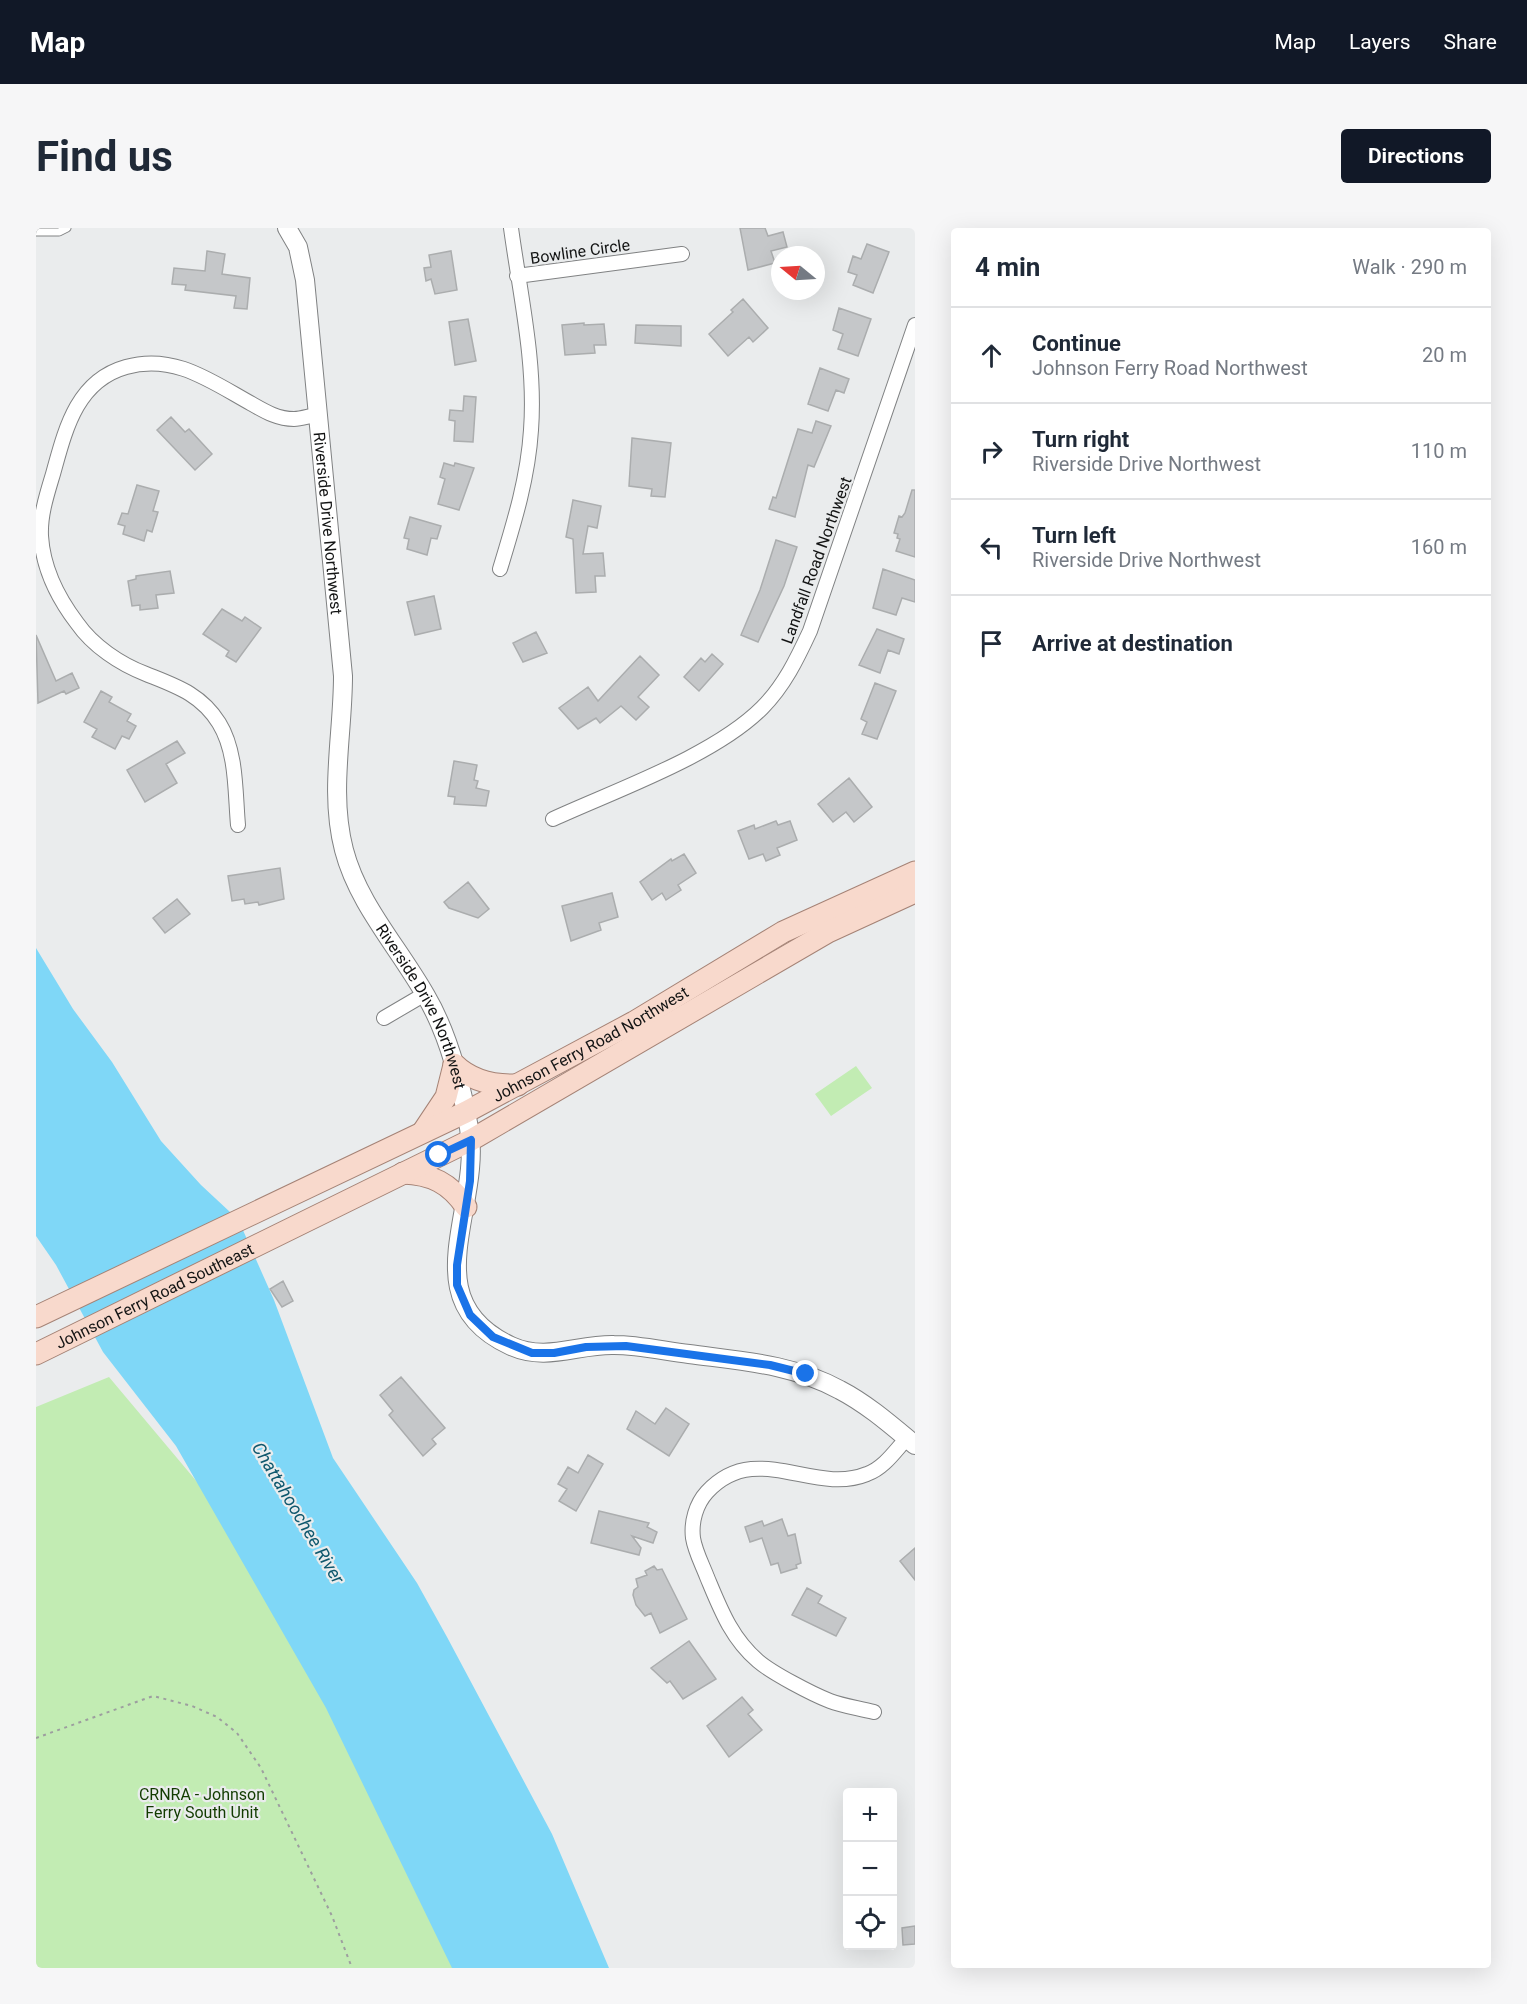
<!DOCTYPE html>
<meta charset="utf-8">
<style>
body{margin:0;font-family:Roboto,sans-serif;background:#f6f6f7;color:#1f2937}
.controls{position:absolute;right:18px;bottom:18px;display:grid;overflow:hidden;border-radius:6px;box-shadow:0 6px 24px #0002}
.controls button{width:54px;height:54px;display:grid;place-items:center;padding:0;border:0;border-bottom:2px solid #e0e1e3;background:#fff;color:#1f2937;font:30px sans-serif}
.compass{position:absolute;left:735px;top:18px;width:54px;height:54px;border-radius:50%;background:#fff;box-shadow:0 6px 24px #0002;rotate:288deg}
.stop{position:absolute;width:18px;height:18px;margin:-14px;border:4px solid #1a73e8;border-radius:50%;background:#fff}
.stop.end{background:#1a73e8;border-color:#fff;box-shadow:0 2px 6px #0008}
.list{margin:0;padding:0;list-style:none}
h2{display:flex;justify-content:space-between;align-items:center;height:78px;margin:0;padding:0 24px;font-size:26px}
h2 small{font-size:20px;font-weight:400;color:#747a83}
.list li{display:grid;grid-template-columns:39px 1fr auto;gap:18px;align-items:center;box-sizing:border-box;height:96px;padding:0 24px;border-top:2px solid #e0e1e3}
.list b{display:block;font-size:22px;white-space:nowrap}
.list p{margin:0;font-size:20px;white-space:nowrap;color:#747a83}
.list em{font-size:20px;font-style:normal;color:#747a83}
.icon{flex:none;width:33px;height:33px;fill:none;stroke:currentColor;stroke-width:2;stroke-linecap:round;stroke-linejoin:round}
.map{position:relative;flex:none;width:879px;height:1740px;overflow:hidden;border-radius:6px}
header{display:flex;align-items:center;gap:36px;box-sizing:border-box;height:84px;padding:0 30px;background:#111827;color:#fff}
header strong{font-size:28px}
nav{display:flex;gap:33px;margin-inline-start:auto;font-size:21px}
.intro{display:flex;align-items:center;justify-content:space-between;box-sizing:border-box;height:144px;padding:0 36px}
h1{margin:0;font-size:42px}
.button{padding:15px 27px;border-radius:6px;background:#111827;color:#fff;font-size:21px;font-weight:700}
main{display:flex;gap:36px;padding:0 36px}
aside{flex:1;background:#fff;border-radius:6px;box-shadow:0 6px 24px #0002}
.map>svg:first-child{display:block}
</style>
<header>
<strong>Map</strong>
<nav><a>Map</a><a>Layers</a><a>Share</a></nav>
</header>
<div class="intro"><h1>Find us</h1><a class="button">Directions</a></div>
<main>
<div class="map">
<svg width="879" height="1740" viewBox="0 0 879 1740">
<rect width="100%" height="100%" fill="#eaeced"/>
<path fill="#c2ecb3" d="M820,838L836,860L795,888L779,866Z
M73,1149L209,1311L444,1740H0V1179Z"/>
<path fill="#7fd7f7" d="M0,720L37,781L76,834L125,913L165,957L194,984L206,1000L238,1072L297,1230L381,1355L411,1409L516,1606L573,1740H416L290,1480L140,1218L67,1124L20,1037L0,1008Z"/>
<path fill="#c5c7c9" stroke="#abadae" stroke-width="1.5" d="M704,0H729L732,8L747,4L751,19L735,23L739,35L712,42Z
M831,16L853,24L837,65L817,57L821,47L812,44L817,28L825,31Z
M171,23L189,26L186,46L214,50L211,81L198,80L200,68L149,62L150,57L136,56L138,40L169,43Z
M415,23L421,62L399,66L395,51L390,53L388,40L395,39L393,27Z
M707,71L732,100L717,114L713,109L692,128L673,106L697,84L695,82Z
M803,80L835,91L822,128L802,121L807,106L797,102Z
M432,91L440,133L419,137L413,94Z
M548,95V97L568,96L570,117H558L559,125L529,127L526,97Z
M600,97L645,98V118L599,115Z
M784,140L813,151L808,165L800,162L792,183L772,176Z
M428,168L440,169L437,214L418,213L419,193L413,192L414,182L427,183Z
M135,189L149,204L153,201L176,226L159,242L121,202Z
M780,193L795,198L778,239L772,237L759,289L733,281L737,269L740,270L762,201L776,205Z
M596,210L635,215L629,269L615,268L616,261L593,258Z
M408,235L418,238L419,235L438,240L423,282L402,276L409,251L404,249Z
M101,257L123,263L117,283L122,284L116,304L111,302L108,313L87,306L89,298L82,296L86,285L92,286Z
M876,262H879V329L860,323L864,311L861,310L862,306L858,305L863,288L866,289L869,285Z
M537,272L565,278L561,300L552,298L547,326L567,325L569,348H559L560,364L540,365L537,311L530,309Z
M374,289L405,298L401,311L395,310L391,327L371,321L373,311L368,310Z
M740,312L761,319L748,358L722,414L705,407L724,362Z
M847,341L879,352V374L866,370L860,387L837,380Z
M134,343L138,365L120,367L122,380L104,382V377L96,378L92,353L100,351V348Z
M398,368L405,401L379,407L371,374Z
M186,381L206,393L209,389L225,400L200,434L190,428L193,423L167,406Z
M841,401L868,411L863,426L852,422L844,445L823,437Z
M500,404L511,425L487,434L477,415Z
M0,407L20,453L36,445L43,460L30,466L28,463L2,475Z
M676,426L687,436L663,463L648,449L665,430L669,434Z
M604,428L623,447L602,469L613,479L600,492L585,478L564,495L560,490L542,501L523,480L552,459L562,473Z
M839,455L860,463L841,511L826,506L831,494L825,491Z
M65,463L76,469L73,474L95,486L91,493L100,498L93,511L86,508L79,521L56,509L61,501L48,494Z
M141,513L149,525L130,536L141,555L109,574L91,542Z
M418,533L441,537L438,552L442,553L440,560L453,563L450,578L418,576L419,569L412,568Z
M813,550L836,579L818,594L810,584L797,594L782,576Z
M740,593L742,597L754,593L761,612L741,620L744,627L730,633L727,626L713,631L702,603L718,597L719,601Z
M648,626L660,645L642,657L645,662L630,672L626,665L616,672L604,654L635,631L636,633Z
M244,640L248,671L223,677L222,674L209,676L208,671L196,673L192,648Z
M432,654L453,681L442,690L413,680L408,674Z
M576,665L582,689L563,695L565,702L535,713L526,678Z
M141,671L154,686L129,705L117,690Z
M247,1053L257,1073L246,1079L234,1061Z
M365,1149L409,1200L396,1211L400,1216L387,1228L353,1187L357,1183L344,1167Z
M630,1180L653,1196L633,1228L591,1201L600,1183L619,1196Z
M552,1227L567,1236L540,1283L523,1273L531,1261L522,1256L532,1239L542,1245Z
M563,1283L613,1295L611,1299L621,1304L617,1315L596,1308L605,1320L603,1327L555,1315Z
M746,1291L752,1308L759,1306L765,1335L760,1337L761,1340L745,1345L742,1335L735,1337L726,1310L714,1314L709,1299L726,1293L728,1298Z
M879,1320V1352L864,1333Z
M618,1338L621,1342L626,1341L651,1391L624,1405L615,1385L609,1388L600,1377L597,1367L598,1362L602,1359L600,1351L611,1347L609,1343Z
M771,1360L786,1368L782,1375L810,1390L800,1408L756,1387Z
M653,1413L680,1451L647,1471L634,1453L631,1455L615,1440Z
M706,1469L717,1482L712,1486L726,1502L693,1529L671,1498Z
M879,1698V1716L867,1717L866,1700Z"/>
<g fill="none" stroke-linecap="round" stroke-linejoin="round">
<defs>
<path id="lane" d="M0,4H23L31,0"/>
<path id="street" d="M481,48L646,26
M464,341C478,295 492,250 495,202C500,135 484,66 475,0
M517,591C580,562 678,528 726,480C748,458 761,431 774,403L879,97
M202,597C199,564 201,524 183,495C165,466 140,458 110,446C84,436 57,418 41,395C22,370 7,340 5,308C4,287 11,266 17,246C29,203 40,153 90,139C138,125 176,154 216,176C230,184 242,191 258,191C265,191 273,188 280,187
M348,790L389,766
M838,1484C823,1480 807,1478 794,1473C776,1466 736,1445 722,1433C695,1410 684,1380 671,1349C666,1336 659,1323 657,1310C655,1294 660,1276 671,1264C720,1211 777,1268 831,1246C848,1240 859,1223 871,1210"/>
<g id="secondary">
<path id="s1" d="M251,0L262,19L269,52L307,448C307,506 293,565 308,622C322,676 363,720 390,768C413,807 425,855 433,900C447,979 375,1072 475,1118C510,1134 542,1116 578,1117C603,1117 628,1123 653,1126C705,1133 757,1136 804,1162C831,1176 855,1197 879,1217"/>
</g>
<g id="primary">
<path d="M418,836C435,853 458,858 482,857"/>
<path d="M388,902L410,869L418,837"/>
<path d="M367,945C395,946 414,955 430,979"/>
<path id="s2" d="M0,1089L430,884L598,794L747,704L879,644"/>
<path id="s3" d="M0,1126L435,912L792,704L879,664"/>
</g>
</defs>
<use href="#lane" stroke="#808283" stroke-width="9"/>
<use href="#street" stroke="#808283" stroke-width="16"/>
<use href="#secondary" stroke="#808283" stroke-width="20"/>
<use href="#primary" stroke="#a58376" stroke-width="23"/>
<path stroke="#9d9e9f" stroke-width="2" stroke-dasharray="3 4.5" stroke-linecap="butt" d="M0,1510L117,1468L156,1478L181,1489L201,1505L225,1540L296,1688L316,1740"/>
<use href="#lane" stroke="#fff" stroke-width="7"/>
<use href="#street" stroke="#fff" stroke-width="14"/>
<use href="#secondary" stroke="#fff" stroke-width="18"/>
<use href="#primary" stroke="#f8d9cc" stroke-width="21"/>
</g>
<g fill="none" stroke-linecap="round" stroke-linejoin="round">
<path stroke="#1a73e8" stroke-width="8" d="M403,927L435,912L434,953L421,1037V1057L434,1087L457,1109L496,1125H518L550,1119L590,1118L734,1137L770,1146"/>
</g>
<g text-anchor="middle" stroke-width="4.5" stroke-linejoin="round" paint-order="stroke">
<g font-size="16" fill="#131414" stroke="#eaeced">
<text transform="translate(544 23) rotate(-8)" y="6">Bowline Circle</text>
<text dy="6" stroke="none"><textPath href="#s1" startOffset="300">Riverside Drive Northwest</textPath></text>
<text transform="translate(780 332) rotate(-70)" y="6">Landfall Road Northwest</text>
<text dy="6" stroke="none"><textPath href="#s1" startOffset="804">Riverside Drive Northwest</textPath></text>
<text dy="6" stroke="none"><textPath href="#s2" startOffset="618">Johnson Ferry Road Northwest</textPath></text>
<text dy="6" stroke="none"><textPath href="#s3" startOffset="132">Johnson Ferry Road Southeast</textPath></text>
</g>
<g font-size="16" fill="#123c00" stroke="#eaeced">
<text x="166" y="1572">CRNRA - Johnson<tspan x="166" dy="18">Ferry South Unit</tspan></text>
</g>
<g font-size="18" font-style="italic" fill="#0f586e" stroke="#eaeced">
<text transform="translate(262 1285) rotate(59)" y="6">Chattahoochee River</text>
</g>
</g>
</svg>
<div class="controls">
<button>+</button>
<button>−</button>
<button><svg class="icon" aria-label="locate" viewBox="0 0 24 24"><circle cx="12" cy="12" r="6"/><path d="M12 2v4M12 18v4M2 12h4M18 12h4"/></svg></button>
</div>
<svg class="compass" viewBox="-18 -18 36 36"><path d="M0-13l5 13h-10z" fill="#e53935"/><path d="M0 13l5-13h-10z" fill="#747a83"/></svg>
<div class="stop" style="left:403px;top:927px"></div>
<div class="stop end" style="left:770px;top:1146px"></div>
</div>
<aside>
<h2>4 min<small>Walk · 290 m</small></h2>
<ul class="list">
<li><svg class="icon" aria-label="ahead" viewBox="0 0 24 24"><path d="M12 20V5M6 11l6-6 6 6"/></svg><div><b>Continue</b><p>Johnson Ferry Road Northwest</p></div><em>20 m</em></li>
<li><svg class="icon" aria-label="right" viewBox="0 0 24 24"><path d="M7 20v-9h11M14 6l5 5-5 5"/></svg><div><b>Turn right</b><p>Riverside Drive Northwest</p></div><em>110 m</em></li>
<li><svg class="icon" aria-label="left" viewBox="0 0 24 24"><path d="M17 20v-9H6M10 6l-5 5 5 5"/></svg><div><b>Turn left</b><p>Riverside Drive Northwest</p></div><em>160 m</em></li>
<li><svg class="icon" aria-label="arrive" viewBox="0 0 24 24"><path d="M6 21V4h12l-3 4 3 4H6"/></svg><div><b>Arrive at destination</b></div></li>
</ul>
</aside>
</main>
